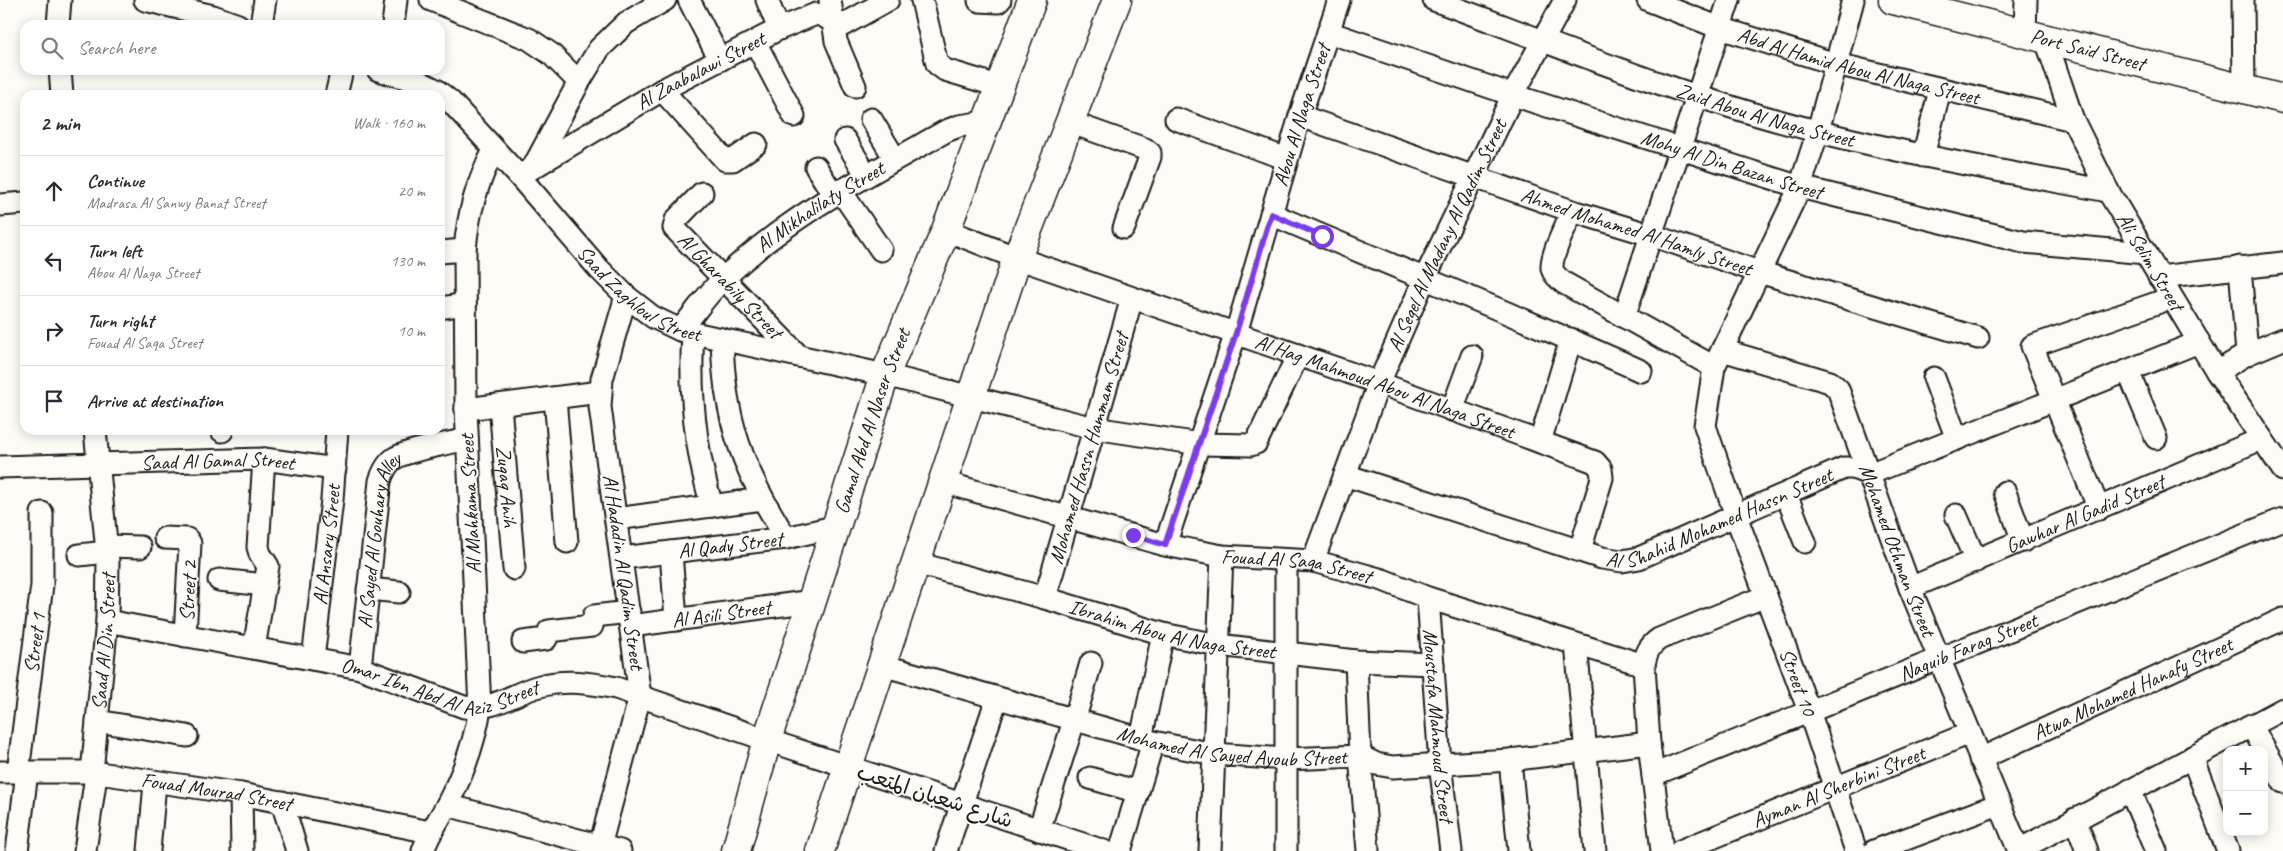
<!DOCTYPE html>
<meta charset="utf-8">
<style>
body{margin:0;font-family:Caveat,"Playpen Sans Arabic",sans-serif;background:#f2f2f3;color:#2b2b33}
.controls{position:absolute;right:15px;bottom:15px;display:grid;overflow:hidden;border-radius:10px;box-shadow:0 2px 12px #0003}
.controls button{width:45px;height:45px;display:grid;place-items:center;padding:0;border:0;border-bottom:1px solid #e1e1e2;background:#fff;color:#2b2b33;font:25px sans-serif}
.stop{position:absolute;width:15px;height:15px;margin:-11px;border:4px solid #7c3aed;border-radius:50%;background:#fff}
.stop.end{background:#7c3aed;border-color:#fff;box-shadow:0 1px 5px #0008}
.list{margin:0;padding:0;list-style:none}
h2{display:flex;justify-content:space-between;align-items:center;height:65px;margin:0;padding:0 20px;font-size:21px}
h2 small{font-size:16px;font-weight:400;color:#7c7c81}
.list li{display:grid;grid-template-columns:32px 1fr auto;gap:15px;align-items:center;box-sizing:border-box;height:70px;padding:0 20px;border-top:1px solid #e1e1e2}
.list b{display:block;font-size:19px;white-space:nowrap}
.list p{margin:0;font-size:16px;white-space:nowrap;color:#7c7c81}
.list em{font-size:16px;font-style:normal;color:#7c7c81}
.icon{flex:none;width:28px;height:28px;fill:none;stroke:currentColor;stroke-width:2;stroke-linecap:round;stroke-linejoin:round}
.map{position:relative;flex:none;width:2283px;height:851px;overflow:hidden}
.search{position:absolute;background:#fff;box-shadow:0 2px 12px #0003;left:20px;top:20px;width:425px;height:55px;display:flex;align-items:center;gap:12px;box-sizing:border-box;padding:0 18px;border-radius:15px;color:#7c7c81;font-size:19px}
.panel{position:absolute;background:#fff;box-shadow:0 2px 12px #0003;left:20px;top:90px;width:425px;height:345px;border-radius:15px}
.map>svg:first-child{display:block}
</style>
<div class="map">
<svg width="2283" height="851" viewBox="0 0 2283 851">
<rect width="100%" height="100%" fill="#fdfcf7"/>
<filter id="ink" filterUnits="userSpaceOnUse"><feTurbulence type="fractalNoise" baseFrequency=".02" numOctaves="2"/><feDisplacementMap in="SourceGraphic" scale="10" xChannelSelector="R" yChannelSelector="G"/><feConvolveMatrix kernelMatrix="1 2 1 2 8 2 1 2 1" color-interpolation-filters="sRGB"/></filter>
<g filter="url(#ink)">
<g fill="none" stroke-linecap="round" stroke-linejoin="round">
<defs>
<g id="street">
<path d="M145,0L213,16L238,25"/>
<path d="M431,0L529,39L551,54L579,82"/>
<path d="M689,0L720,60"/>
<path d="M767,0L779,29"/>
<path d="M830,0L836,41L855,86"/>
<path d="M922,0L937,64L945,70L998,86"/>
<path id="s1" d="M1434,0C1561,47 1688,99 1820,132C1915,156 2012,173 2108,191"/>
<path id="s2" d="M1648,0L1720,28L1836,64L2073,120"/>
<path id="s3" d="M1853,0L1818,131L1800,187L1714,367L1705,426L1736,516L1809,711L1856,851"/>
<path d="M2243,0L2244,90"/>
<path d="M979,1L998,2L1000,0"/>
<path d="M58,25L60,0"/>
<path d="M261,25L265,0"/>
<path d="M393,25L396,0"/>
<path id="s4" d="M1328,32L1513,95L1800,187L2023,242L2146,253"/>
<path d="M2025,35L2026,0"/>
<path id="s5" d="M2046,40L2073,120L2108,191L2217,372L2283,470"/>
<path d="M755,42L794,116"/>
<path d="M60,70L62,95"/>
<path id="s6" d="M378,70L420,82L436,90L450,101L519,176L599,269L626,296L653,317L680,330L885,375L1094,428L1200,444L1251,445L1256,443L1298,355"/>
<path d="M662,90L725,160H733L756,144"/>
<path d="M336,95L342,70"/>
<path id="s7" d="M1300,116L1572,211L1651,235L1759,272L1978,338"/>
<path d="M871,119L895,159"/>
<path d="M1176,119L1287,159"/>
<path d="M1069,122L1145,149L1150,153V157L1124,228"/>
<path d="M845,140L866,174"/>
<path d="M1923,156L1940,90"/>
<path d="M535,164L579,82L599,49L626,23L665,0"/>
<path d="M816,167L833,194"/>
<path id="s8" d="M519,176L662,90L779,29L816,14C827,15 833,25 843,25L888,0"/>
<path d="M840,190L881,250"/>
<path id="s9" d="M702,193L676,220L674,228L799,356"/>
<path d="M0,205L25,203"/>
<path d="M1572,211C1567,225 1551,253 1552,268C1553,274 1559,279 1564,283L1714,367"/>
<path d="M1271,214C1394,267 1519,316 1641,371"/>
<path id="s10" d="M946,230L1017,258L1379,383L1595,462L1601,469L1602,478L1580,550"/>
<path d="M440,252L465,250"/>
<path d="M2240,267L2247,354"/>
<path d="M2159,277L2283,263"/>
<path d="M440,308L465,304"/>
<path d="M1624,317L1729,0"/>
<path id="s11" d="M680,330C695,313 708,293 724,278C790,215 868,175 946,131L959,126L985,122"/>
<path d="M693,334C689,394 695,449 712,506"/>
<path d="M722,339C724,421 743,470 786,538"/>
<path id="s12" d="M1722,350L1830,382L1838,389L1910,588L2019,851"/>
<path d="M2128,371L2156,438"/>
<path d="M2217,372L2247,354L2283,339"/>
<path d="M1934,378L1957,439"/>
<path d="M555,398L567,542"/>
<path id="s13" d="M500,405L514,569"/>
<path d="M466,409L600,392"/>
<path d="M1452,410L1472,356"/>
<path d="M222,431V430"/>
<path d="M1540,442L1571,339"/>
<path id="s14" d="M0,467L264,459L335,469"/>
<path id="s15" d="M1345,475L1602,558L1622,561L1639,558L1844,468H1853L1869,474L2199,342"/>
<path id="s16" d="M943,482L1165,545L1222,556L1313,561L1354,572L1383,580L1428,598L1644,665"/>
<path d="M2005,492L2023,541"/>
<path d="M1786,494L1805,542"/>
<path d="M2099,509L2032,346L2171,298"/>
<path d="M1956,515L1976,561"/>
<path d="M616,519L762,499"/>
<path d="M165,538L187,539L190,543L185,636"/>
<path id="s17" d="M1165,545L1236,333L1300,116L1339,0"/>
<path d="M107,546L140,547"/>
<path d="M671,552L676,620"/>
<path d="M79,555L107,552"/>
<path id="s18" d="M622,558L786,538L838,526"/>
<path id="s19" d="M1313,561L1379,383L1424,280L1513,95L1565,0"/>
<path id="s20" d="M916,563L1045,598L1163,634L1218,645L1356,661L1433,664"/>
<path d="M219,580L265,585"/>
<path id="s21" d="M1910,588L2261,439"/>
<path d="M368,589L399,592"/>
<path id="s22" d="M1045,598L1132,298"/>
<path id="s23" d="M1428,598L1440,764L1451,851"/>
<path id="s24" d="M107,621L360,668L464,707C497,710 510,694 540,686C566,679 591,683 616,688L767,740L1104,851"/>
<path id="s25" d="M631,626L812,601"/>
<path d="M523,642L546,639L549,631L592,626L594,616L629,612"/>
<path d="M1576,644L1595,851"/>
<path d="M254,648L268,566L260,554L258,547L264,459"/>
<path id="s26" d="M313,659L332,500L337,430"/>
<path d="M1356,661L1360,756L1368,851"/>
<path id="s27" d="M882,665L1153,742L1214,754L1286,759L1360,756L1376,764L1393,767L1510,760L1649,743"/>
<path id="s28" d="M360,668L380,481C383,472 387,463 395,458C411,449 448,444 467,439"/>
<path d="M97,721L187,736"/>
<path d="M2251,725L2283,782"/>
<path d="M1141,739L1163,634"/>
<path d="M2192,757L2228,851"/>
<path id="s29" d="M1980,759L2283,619"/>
<path d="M1510,760L1519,851"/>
<path id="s30" d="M0,772H92L241,794L430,832"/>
<path id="s31" d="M18,772L42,585V513"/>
<path id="s32" d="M1653,775L2283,519"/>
<path d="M1090,778L1138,792"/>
<path d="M2130,790L2156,851"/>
<path d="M241,794L242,851"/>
<path d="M282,802L297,851"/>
<path d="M447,805L620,851"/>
<path d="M2075,819L2087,851"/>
<path d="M1039,830L1074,721L1091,663"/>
<path d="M600,846L640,696L600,407L602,379L626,296"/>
<path d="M2019,850L2283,709"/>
<path d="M17,851L27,772"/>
<path id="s33" d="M85,851L95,782L92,772L107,621L108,562L95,430"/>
<path d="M149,851L155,783"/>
<path d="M423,851C429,833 439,820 448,803C464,772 475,742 480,708L466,409L465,250C468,213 477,183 494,150"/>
<path d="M946,851L997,698"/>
<path d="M1120,851L1153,742"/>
<path d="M1210,851L1222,556"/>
<path d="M1286,851V560"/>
<path d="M1662,851L1649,743L1644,665C1646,653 1649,646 1659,639L1766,596"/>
<path id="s34" d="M1680,851L1970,733"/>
<path d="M1874,851L1999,804"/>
</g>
<g id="secondary">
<path id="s35" d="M1893,0L2283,99"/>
<path id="s36" d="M736,851L767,740L885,375L946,230L1032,0"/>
<path d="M820,851L1017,258L1117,0"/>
</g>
</defs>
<use href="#street" stroke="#1c1c1c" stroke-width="25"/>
<use href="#secondary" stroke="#1c1c1c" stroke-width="31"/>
<use href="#street" stroke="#fdfcf7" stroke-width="21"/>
<use href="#secondary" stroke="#fdfcf7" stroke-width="28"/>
</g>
</g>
<g fill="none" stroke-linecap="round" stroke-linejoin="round" filter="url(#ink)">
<path stroke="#7c3aed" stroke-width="6" d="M1133,535L1165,545L1236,333L1271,214L1322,236"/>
</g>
<g text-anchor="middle" stroke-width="4" stroke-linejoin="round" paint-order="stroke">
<g font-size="21" fill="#1c1c1c" stroke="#fdfcf7">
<text dy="7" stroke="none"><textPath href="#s35" startOffset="201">Port Said Street</textPath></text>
<text dy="7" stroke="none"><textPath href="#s2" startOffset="221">Abd Al Hamid Abou Al Naga Street</textPath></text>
<text dy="7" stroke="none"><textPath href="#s8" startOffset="210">Al Zaabalawi Street</textPath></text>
<text dy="7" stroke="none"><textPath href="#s1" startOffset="351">Zaid Abou Al Naga Street</textPath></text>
<text dy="7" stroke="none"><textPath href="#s17" startOffset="451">Abou Al Naga Street</textPath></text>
<text dy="7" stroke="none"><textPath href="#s4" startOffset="425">Mohy Al Din Bazan Street</textPath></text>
<text dy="7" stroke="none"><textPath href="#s11" startOffset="188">Al Mikhalilaty Street</textPath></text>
<text dy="7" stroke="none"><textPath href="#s7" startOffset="356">Ahmed Mohamed Al Hamly Street</textPath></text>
<text dy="7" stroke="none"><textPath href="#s19" startOffset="352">Al Segel Al Madany Al Qadim Street</textPath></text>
<text dy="7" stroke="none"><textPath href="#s5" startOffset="246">Ali Selim Street</textPath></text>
<text dy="7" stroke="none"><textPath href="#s9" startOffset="126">Al Gharabily Street</textPath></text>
<text dy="7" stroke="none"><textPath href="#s6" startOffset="352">Saad Zaghloul Street</textPath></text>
<text dy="7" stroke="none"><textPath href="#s10" startOffset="466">Al Hag Mahmoud Abou Al Naga Street</textPath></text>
<text dy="7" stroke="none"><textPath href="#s36" startOffset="451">Gamal Abd Al Naser Street</textPath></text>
<text dy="7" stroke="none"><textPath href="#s22" startOffset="156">Mohamed Hassn Hammam Street</textPath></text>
<text dy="7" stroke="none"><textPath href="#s14" startOffset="218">Saad Al Gamal Street</textPath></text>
<text dy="7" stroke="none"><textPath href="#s13" startOffset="82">Zuqaq Anih</textPath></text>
<text transform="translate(470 504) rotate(-93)" y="7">Al Mahkama Street</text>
<text dy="7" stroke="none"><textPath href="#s15" startOffset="396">Al Shahid Mohamed Hassn Street</textPath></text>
<text dy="7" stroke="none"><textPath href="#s21" startOffset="190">Gawhar Al Gadid Street</textPath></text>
<text dy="7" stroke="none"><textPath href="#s26" startOffset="115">Al Ansary Street</textPath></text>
<text dy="7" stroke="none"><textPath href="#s18" startOffset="109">Al Qady Street</textPath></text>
<text dy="7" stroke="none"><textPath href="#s28" startOffset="130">Al Sayed Al Gouhary Alley</textPath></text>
<text dy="7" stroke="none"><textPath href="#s12" startOffset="295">Mohamed Othman Street</textPath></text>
<text dy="7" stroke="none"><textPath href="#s16" startOffset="364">Fouad Al Saqa Street</textPath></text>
<text transform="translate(624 572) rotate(82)" y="7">Al Hadadin Al Qadim Street</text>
<text transform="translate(188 591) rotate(-87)" y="7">Street 2</text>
<text dy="7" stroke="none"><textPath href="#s25" startOffset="91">Al Asili Street</textPath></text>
<text dy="7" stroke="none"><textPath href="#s20" startOffset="265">Ibrahim Abou Al Naga Street</textPath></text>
<text dy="7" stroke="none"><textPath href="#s33" startOffset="211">Saad Al Din Street</textPath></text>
<text dy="7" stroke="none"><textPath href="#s31" startOffset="130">Street 1</textPath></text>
<text dy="7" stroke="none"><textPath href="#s32" startOffset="340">Naguib Farag Street</textPath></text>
<text dy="7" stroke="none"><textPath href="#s24" startOffset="342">Omar Ibn Abd Al Aziz Street</textPath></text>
<text dy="7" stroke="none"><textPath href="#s3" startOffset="726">Street 10</textPath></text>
<text dy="7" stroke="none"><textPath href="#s29" startOffset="168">Atwa Mohamed Hanafy Street</textPath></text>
<text dy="7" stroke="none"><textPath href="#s23" startOffset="128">Moustafa Mahmoud Street</textPath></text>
<text dy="7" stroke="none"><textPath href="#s27" startOffset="361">Mohamed Al Sayed Ayoub Street</textPath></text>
<text dy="7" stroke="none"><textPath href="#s34" startOffset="171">Ayman Al Sherbini Street</textPath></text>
<text dy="7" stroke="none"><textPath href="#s30" startOffset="218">Fouad Mourad Street</textPath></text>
<text transform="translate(935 796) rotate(18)" y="7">شارع شعبان المتعب</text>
</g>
</g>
</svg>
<div class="controls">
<button>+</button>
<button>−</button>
</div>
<div class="stop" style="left:1322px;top:236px"></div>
<div class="stop end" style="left:1133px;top:535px"></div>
<div class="search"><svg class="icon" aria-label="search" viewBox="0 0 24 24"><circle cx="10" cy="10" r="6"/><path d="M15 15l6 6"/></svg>Search here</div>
<section class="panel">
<h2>2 min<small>Walk · 160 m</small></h2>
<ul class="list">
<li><svg class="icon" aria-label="ahead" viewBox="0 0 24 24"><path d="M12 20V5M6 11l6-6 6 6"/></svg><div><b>Continue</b><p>Madrasa Al Sanwy Banat Street</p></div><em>20 m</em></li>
<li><svg class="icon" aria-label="left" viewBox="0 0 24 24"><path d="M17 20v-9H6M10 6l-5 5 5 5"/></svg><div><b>Turn left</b><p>Abou Al Naga Street</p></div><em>130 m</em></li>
<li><svg class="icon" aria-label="right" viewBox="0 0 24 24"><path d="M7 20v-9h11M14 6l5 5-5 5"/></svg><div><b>Turn right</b><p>Fouad Al Saqa Street</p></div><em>10 m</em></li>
<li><svg class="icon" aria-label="arrive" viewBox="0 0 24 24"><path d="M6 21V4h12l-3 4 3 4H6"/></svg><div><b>Arrive at destination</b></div></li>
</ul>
</section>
</div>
